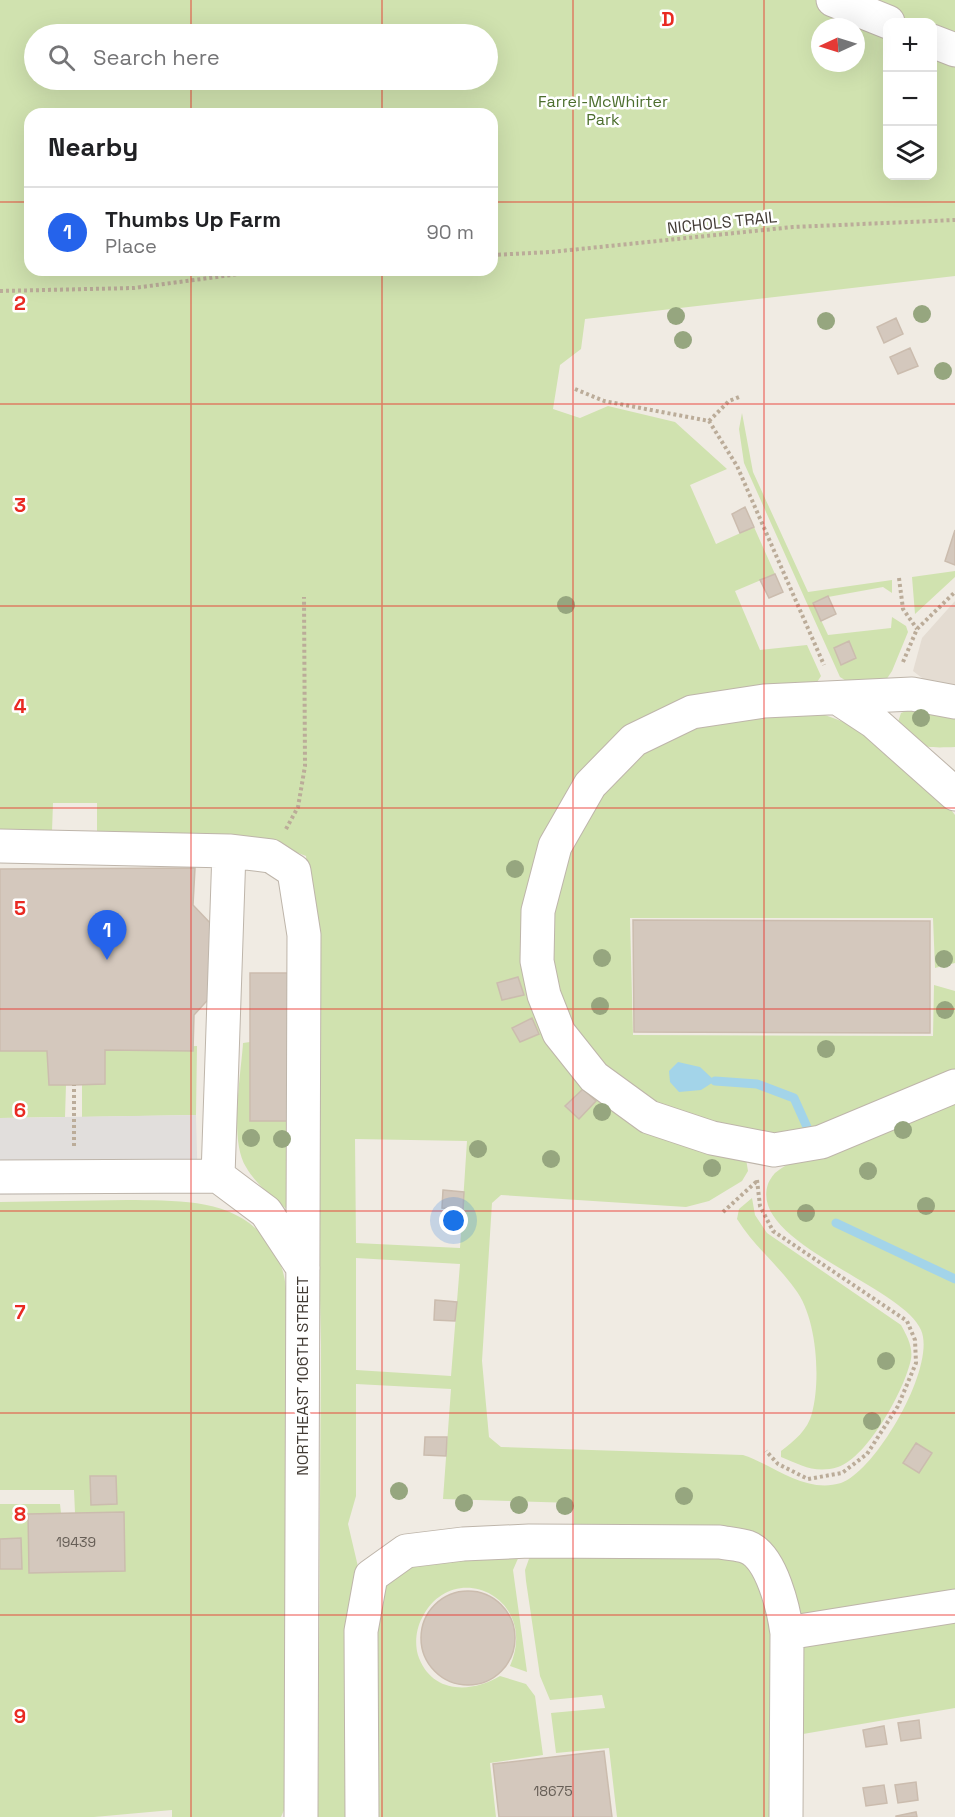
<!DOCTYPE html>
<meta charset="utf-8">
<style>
body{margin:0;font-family:"Space Grotesk",sans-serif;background:#f6f6f6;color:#202124}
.controls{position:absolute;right:18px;top:18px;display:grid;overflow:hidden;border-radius:12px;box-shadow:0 6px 24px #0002}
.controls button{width:54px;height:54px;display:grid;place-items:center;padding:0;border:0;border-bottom:2px solid #e0e0e0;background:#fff;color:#202124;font:30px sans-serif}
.compass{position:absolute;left:811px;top:18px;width:54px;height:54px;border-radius:50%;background:#fff;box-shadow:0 6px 24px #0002;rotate:266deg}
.you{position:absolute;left:454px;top:1221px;width:21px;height:21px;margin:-15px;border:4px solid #fff;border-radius:50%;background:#1a73e8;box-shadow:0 0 0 9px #1a73e833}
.badge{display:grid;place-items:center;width:39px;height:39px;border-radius:50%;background:#2563eb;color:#fff;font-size:20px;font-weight:700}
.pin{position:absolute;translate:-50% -50px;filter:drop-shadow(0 2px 3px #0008)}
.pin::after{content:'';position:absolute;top:32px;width:21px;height:18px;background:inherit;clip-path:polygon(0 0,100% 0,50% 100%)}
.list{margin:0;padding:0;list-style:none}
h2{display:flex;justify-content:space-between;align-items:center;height:78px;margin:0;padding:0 24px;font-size:26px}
h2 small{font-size:20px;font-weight:400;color:#757577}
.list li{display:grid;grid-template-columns:39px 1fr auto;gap:18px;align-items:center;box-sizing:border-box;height:90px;padding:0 24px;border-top:2px solid #e0e0e0}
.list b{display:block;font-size:22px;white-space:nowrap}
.list p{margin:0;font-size:20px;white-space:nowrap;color:#757577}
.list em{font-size:20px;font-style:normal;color:#757577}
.icon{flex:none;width:33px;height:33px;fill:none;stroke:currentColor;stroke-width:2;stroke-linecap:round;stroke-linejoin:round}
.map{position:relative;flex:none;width:955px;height:1817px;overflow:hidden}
.search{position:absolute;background:#fff;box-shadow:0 6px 24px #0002;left:24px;top:24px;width:474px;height:66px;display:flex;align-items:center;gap:15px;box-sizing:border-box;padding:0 21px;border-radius:33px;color:#757577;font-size:22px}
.panel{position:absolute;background:#fff;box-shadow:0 6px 24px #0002;left:24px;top:108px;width:474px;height:168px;border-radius:18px}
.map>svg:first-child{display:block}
</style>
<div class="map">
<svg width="955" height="1817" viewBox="0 0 955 1817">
<rect width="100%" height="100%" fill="#f0ebe3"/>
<path fill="#e4dcd2" d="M955,601V685L926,681L913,671L922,638Z"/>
<path fill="#d0e2af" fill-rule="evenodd" d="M0,0H955V276L585,319L581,349L560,365L553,409L580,418L608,406L675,422L727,469L690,485L716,544L754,527L775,574L735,591L760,650L807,645L821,676L812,690L660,714L535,880L569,1061L746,1159L748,1171L742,1181L709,1201L686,1207L501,1195L492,1203L482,1361L489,1437L501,1447L743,1455C774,1465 805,1494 841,1483C876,1471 937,1366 921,1330C902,1285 748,1243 768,1184C769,1181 773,1175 775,1173C790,1160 815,1153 833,1146C874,1129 914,1112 955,1096V1589L796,1616L768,1544L730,1526L574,1529V1503L443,1499L451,1389L356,1384V1496L348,1524L359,1571L352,1817H318L321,1345L312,930L306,856L285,848L0,835ZM888,22H932V176H888ZM820,27H856V63H820ZM34,34H488V80H34ZM30,114H492V270H30ZM97,803V831H52L53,803ZM355,1139L467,1141L460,1248L356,1243ZM356,1258L460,1264L451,1376L356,1370Z
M742,413L753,472L808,592L892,580V593L883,587L828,597L813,603L828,635L891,628L892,617L906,626L908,632L892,671L882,686L856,687L840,677L744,463L739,429Z
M955,571V577L915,614L912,577Z
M911,709L955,718V747C925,748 915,749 898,722L901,713Z
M819,713C830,717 843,721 854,727C888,746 932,784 955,815V963L935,968L933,918H630L633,1035L933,1036L934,985L955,991V1074L849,1121L771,1137L672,1116L602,1070L561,1008L550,960L548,914L572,831L642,747L717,716Z
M250,1042L290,1121L291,1213C275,1199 257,1186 246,1167C229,1140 241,1075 243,1043Z
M197,1046L196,1115L82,1117V1084H105V1050Z
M0,1051H47L49,1084L66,1085L65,1117L0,1118Z
M752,1198L755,1215L767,1233L901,1325C907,1336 913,1347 911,1359C905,1389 868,1457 838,1467C815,1474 801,1465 781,1457V1451C794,1441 808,1430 812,1413C821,1379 817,1317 795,1289C777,1264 753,1245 737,1219L739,1209Z
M127,1200C189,1201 253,1197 281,1266C286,1278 286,1294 289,1307V1799L281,1817H172V1810L94,1817H0V1504H60L61,1513H75L74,1490H0V1202Z
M727,1537L775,1593L781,1817H617L609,1748L556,1753L551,1713L605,1708L602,1695L550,1700L540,1676L526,1581L525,1570L530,1556Z
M523,1547L513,1570L527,1672L510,1666C540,1598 453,1556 422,1618C416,1629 414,1645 419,1658C433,1694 472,1693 500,1676L526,1684L535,1696L543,1755L490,1763L496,1817H369L377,1590L413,1561Z
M955,1617V1708L803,1734V1644Z"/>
<path fill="#e1dedc" d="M196,1115L198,1193L0,1195V1118Z"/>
<path fill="#a3d4e9" d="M678,1062L700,1067L715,1081L701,1090L679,1092L670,1082L669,1071Z"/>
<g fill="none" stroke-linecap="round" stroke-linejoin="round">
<path stroke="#a3d4e9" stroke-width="9" d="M715,1081L757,1084L794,1098L807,1127
M836,1223L955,1279"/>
</g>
<path fill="#d4c8bd" stroke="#cbbcae" stroke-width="1.5" d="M896,318L903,334L884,343L877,327Z
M910,348L918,366L898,374L890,357Z
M745,507L754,527L740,533L732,514Z
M955,530V565L945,561Z
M775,574L783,592L769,598L760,580Z
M828,596L836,614L821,621L813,603Z
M849,641L856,658L841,665L834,648Z
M195,868L193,905L214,927V993L194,1015L193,1051L105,1050V1084L74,1085H49L47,1051H0V869Z
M633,920L930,921V1033L634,1032Z
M250,973H290V1121H250Z
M518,977L524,995L502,1000L497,983Z
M532,1018L539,1034L520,1042L512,1028Z
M583,1089L596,1101L579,1119L565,1106Z
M443,1190L464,1192L463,1210L442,1208Z
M435,1300L457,1302L455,1321L434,1320Z
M425,1437H447L446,1456L424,1455Z
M916,1443L932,1453L919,1473L903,1463Z
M90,1476H116L117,1504L91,1505Z
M124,1512L125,1571L29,1573L28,1514Z
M21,1538L22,1569H0V1539Z
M421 1638a47 47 0 1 1 94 0a47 47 0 1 1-94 0Z
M919,1720L921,1738L901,1741L898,1723Z
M884,1726L887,1744L866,1747L863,1730Z
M604,1751L612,1817H499L493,1764Z
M916,1782L918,1800L898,1803L895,1785Z
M884,1785L887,1803L866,1806L863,1788Z
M916,1812L917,1817H896V1816Z"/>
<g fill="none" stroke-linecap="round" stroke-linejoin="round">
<defs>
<path id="minor" d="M833,0L888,22
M932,41L955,50
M839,699L874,722L955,794
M955,702L912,694L764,701L692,712L634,740L590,785L555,846L538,911L537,961L544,995L559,1033L594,1077L649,1117L712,1138L774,1150L821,1142L955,1086
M0,846L229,851L271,856L294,871L304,935L301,1817
M218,1176L229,851
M0,1177L218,1176L266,1212L303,1268
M787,1633L955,1606
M362,1817L361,1631L371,1576L406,1551L463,1544L529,1541L720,1542C729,1544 739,1544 747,1547C772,1556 784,1611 787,1633L786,1817"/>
</defs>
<use href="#minor" stroke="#beb5aa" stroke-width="35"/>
<path stroke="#bbac99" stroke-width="4" stroke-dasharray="3 3" stroke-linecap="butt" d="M492,255L551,252L793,227L955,220
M0,291L134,288L269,270
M575,389L604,401L709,421L737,466L824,665
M709,421L729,401L739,397
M899,578L903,609L917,629
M903,662L917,629L955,592
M286,829L298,807L305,766L304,597
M74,1146V1085
M757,1180L760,1206L773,1231L907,1321L915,1340L916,1363L898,1406L867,1454L842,1473L808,1479L778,1464L766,1451
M723,1212L756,1182"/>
<use href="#minor" stroke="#fff" stroke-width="33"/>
</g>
<g fill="#96a67f">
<circle cx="922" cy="314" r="9"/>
<circle cx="676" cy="316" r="9"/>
<circle cx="826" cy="321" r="9"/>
<circle cx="683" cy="340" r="9"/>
<circle cx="943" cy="371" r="9"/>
<circle cx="566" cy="605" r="9"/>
<circle cx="921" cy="718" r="9"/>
<circle cx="515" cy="869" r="9"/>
<circle cx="602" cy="958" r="9"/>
<circle cx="944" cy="959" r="9"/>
<circle cx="600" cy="1006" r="9"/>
<circle cx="945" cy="1010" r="9"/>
<circle cx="826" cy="1049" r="9"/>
<circle cx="602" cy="1112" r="9"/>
<circle cx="903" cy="1130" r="9"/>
<circle cx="251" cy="1138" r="9"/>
<circle cx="282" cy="1139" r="9"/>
<circle cx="478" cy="1149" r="9"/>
<circle cx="551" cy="1159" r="9"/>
<circle cx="712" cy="1168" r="9"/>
<circle cx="868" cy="1171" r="9"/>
<circle cx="926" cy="1206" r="9"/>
<circle cx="806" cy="1213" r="9"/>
<circle cx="886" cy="1361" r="9"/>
<circle cx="872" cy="1421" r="9"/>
<circle cx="399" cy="1491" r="9"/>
<circle cx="684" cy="1496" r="9"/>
<circle cx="464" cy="1503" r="9"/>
<circle cx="519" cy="1505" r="9"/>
<circle cx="565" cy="1506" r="9"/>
</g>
<path fill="none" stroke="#e92a22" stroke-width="1.5" stroke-opacity="0.55" d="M191,0V34M382,0V34M573,0V1817M764,0V1817M191,80V114M382,80V114M0,202H30M492,202H955M191,270V1817M382,270V1817M0,404H955M0,606H955M0,808H955M0,1009H955M0,1211H955M0,1413H955M0,1615H955"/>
<g text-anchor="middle" stroke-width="5" stroke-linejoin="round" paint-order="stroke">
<g font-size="14" fill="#665e56">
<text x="76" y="1547">19439</text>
<text x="553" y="1796">18675</text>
</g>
<g font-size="16" fill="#4c6e2d" stroke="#fff">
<text x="603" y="107">Farrel-McWhirter<tspan x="603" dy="18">Park</tspan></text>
</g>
<g font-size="16" fill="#423b34" stroke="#fff">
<text transform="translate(722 222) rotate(-6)" y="6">NICHOLS TRAIL</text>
<text transform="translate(302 1376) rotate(-90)" y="6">NORTHEAST 106TH STREET</text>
</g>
</g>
<g font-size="20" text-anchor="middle" font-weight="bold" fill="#e92a22" stroke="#fff" stroke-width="5" stroke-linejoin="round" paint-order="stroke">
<text x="668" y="26">D</text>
<text x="20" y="310">2</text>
<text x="20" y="512">3</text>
<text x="20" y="713">4</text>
<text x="20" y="915">5</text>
<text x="20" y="1117">6</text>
<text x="20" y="1319">7</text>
<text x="20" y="1521">8</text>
<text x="20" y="1723">9</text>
</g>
</svg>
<div class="controls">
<button>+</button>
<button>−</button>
<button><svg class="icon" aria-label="layers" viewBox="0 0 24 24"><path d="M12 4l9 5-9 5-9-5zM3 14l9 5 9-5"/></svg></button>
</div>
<svg class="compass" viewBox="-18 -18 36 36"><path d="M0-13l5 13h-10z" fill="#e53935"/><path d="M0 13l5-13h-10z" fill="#757577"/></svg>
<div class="you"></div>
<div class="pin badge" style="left:107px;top:960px">1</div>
<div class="search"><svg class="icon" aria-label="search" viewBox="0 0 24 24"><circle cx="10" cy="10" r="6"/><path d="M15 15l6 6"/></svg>Search here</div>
<section class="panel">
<h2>Nearby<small></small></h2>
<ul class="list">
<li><span class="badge">1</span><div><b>Thumbs Up Farm</b><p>Place</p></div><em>90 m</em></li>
</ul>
</section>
</div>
